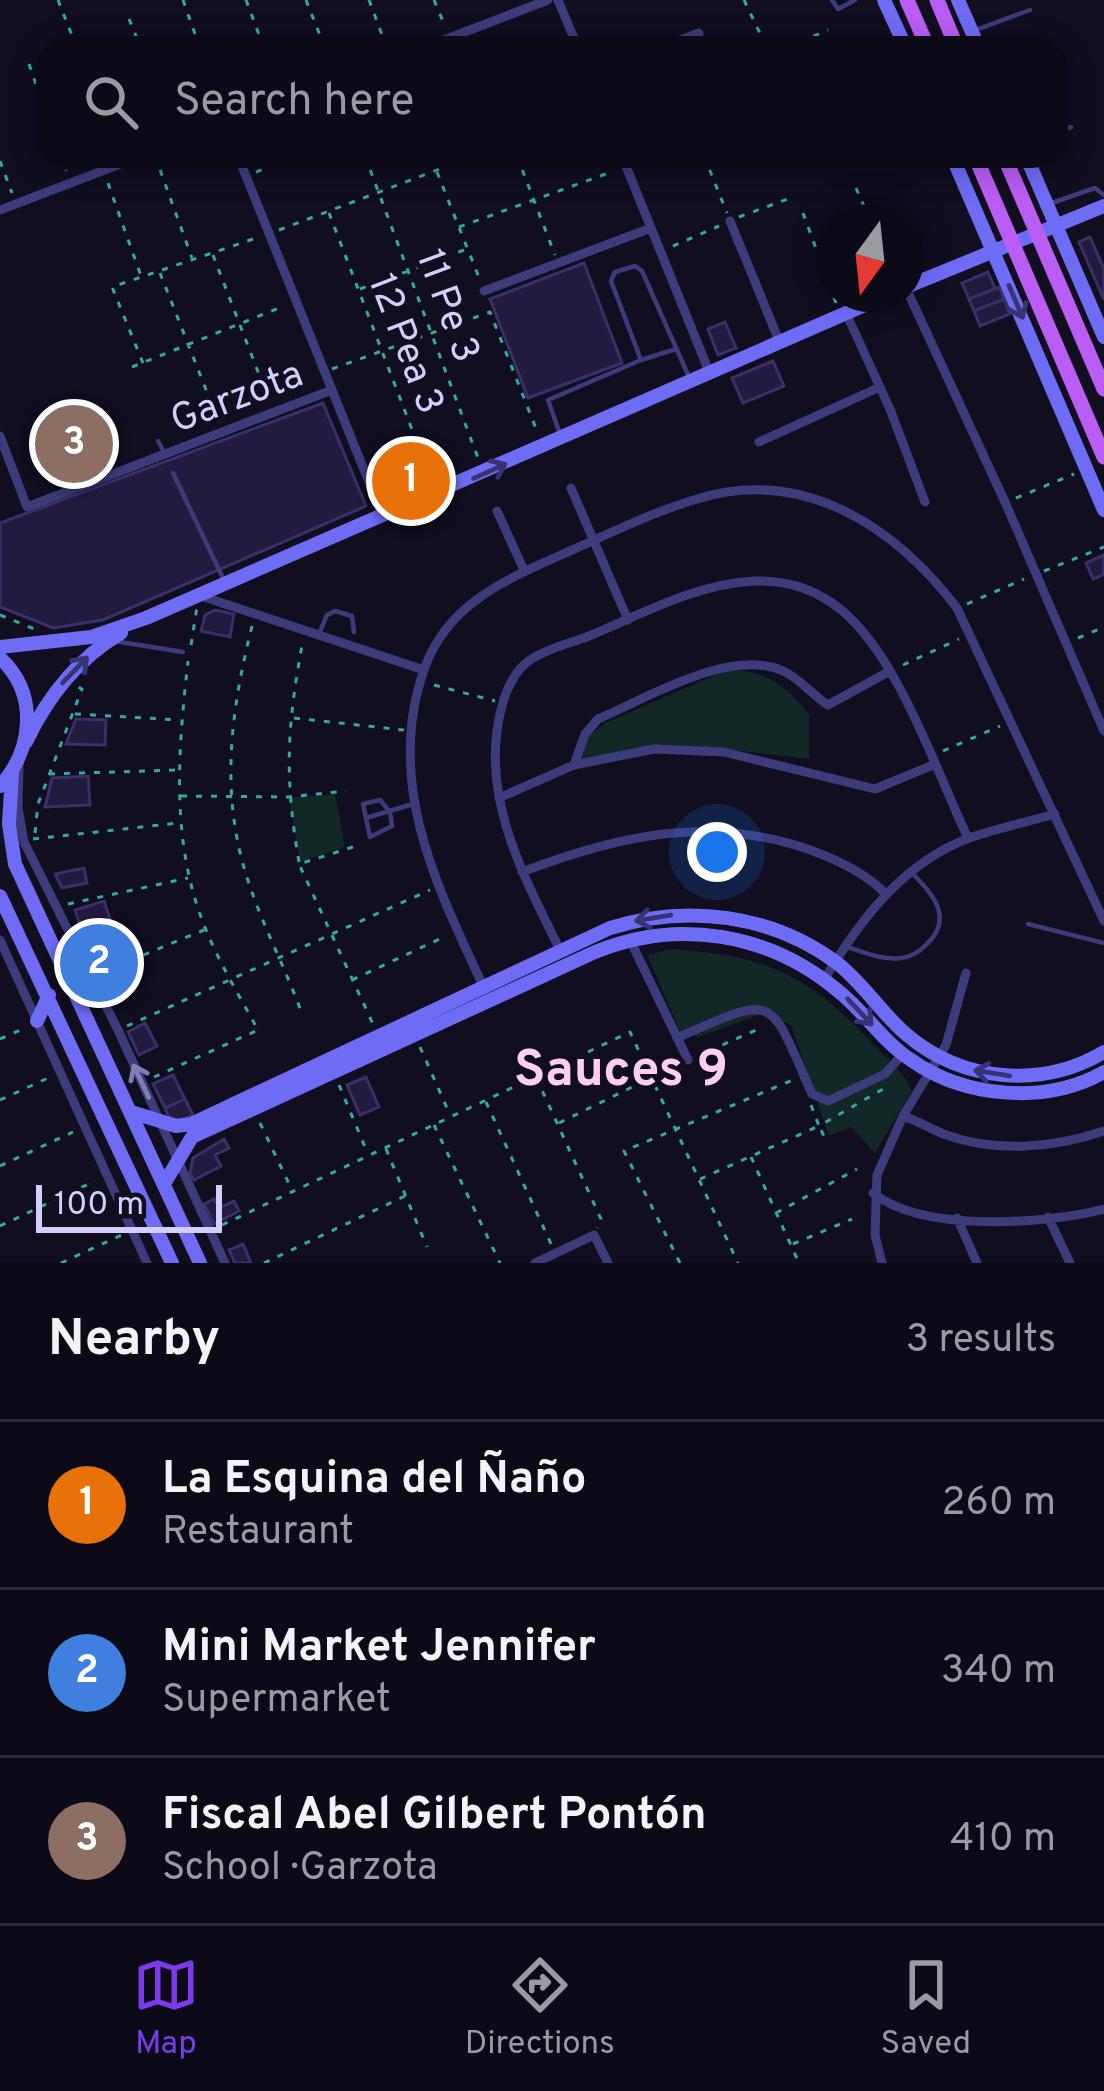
<!DOCTYPE html>
<meta charset="utf-8">
<style>
body{margin:0;font-family:Overpass,sans-serif;background:#151320;color:#f1f3f6}
.compass{position:absolute;left:816px;top:204px;width:108px;height:108px;border-radius:50%;background:#0c0a17;box-shadow:0 6px 30px #0003;rotate:195deg}
.scale{position:absolute;left:36px;bottom:30px;width:186px;box-sizing:border-box;padding-left:12px;border:6px solid #d3cffc;border-top:0;font-size:33px;line-height:42px;white-space:nowrap;color:#d3cffc;-webkit-text-stroke:9px #100e1f;paint-order:stroke}
.you{position:absolute;left:717px;top:852px;width:42px;height:42px;margin:-30px;border:9px solid #fff;border-radius:50%;background:#1a73e8;box-shadow:0 0 0 18px #1a73e833}
.badge{display:grid;place-items:center;width:78px;height:78px;border-radius:50%;background:#7c3aed;color:#fff;font-size:39px;font-weight:700}
.pin{position:absolute;translate:-50% -50%;border:6px solid #fff;box-shadow:0 3px 12px #0006}
.list{margin:0;padding:0;list-style:none}
h2{display:flex;justify-content:space-between;align-items:center;height:156px;margin:0;padding:0 48px;font-size:51px}
h2 small{font-size:39px;font-weight:400;color:#9a9aa1}
.list li{display:grid;grid-template-columns:78px 1fr auto;gap:36px;align-items:center;box-sizing:border-box;height:168px;padding:0 48px;border-top:3px solid #2c2b36}
.list b{display:block;font-size:45px;white-space:nowrap}
.list p{margin:0;font-size:39px;white-space:nowrap;color:#9a9aa1}
.list em{font-size:39px;font-style:normal;color:#9a9aa1}
.icon{flex:none;width:66px;height:66px;fill:none;stroke:currentColor;stroke-width:2;stroke-linecap:round;stroke-linejoin:round}
.map{position:relative;flex:none;width:1104px;height:1263px;overflow:hidden}
.search{position:absolute;background:#0c0a17;box-shadow:0 6px 30px #0003;left:36px;right:36px;top:36px;height:132px;display:flex;align-items:center;gap:30px;box-sizing:border-box;padding:0 42px;border-radius:36px;color:#9a9aa1;font-size:45px}
.sheet{height:660px;background:#0c0a17}
nav{display:flex;justify-content:space-around;align-items:center;box-sizing:border-box;height:168px;border-top:3px solid #2c2b36;background:#0c0a17;font-size:33px;color:#9a9aa1}
nav a{display:grid;justify-items:center;gap:6px}
nav .on{color:#7c3aed}
.map>svg:first-child{display:block}
</style>
<div class="map">
<svg width="1104" height="1263" viewBox="0 0 1104 1263">
<rect width="100%" height="100%" fill="#100e1f"/>
<path fill="#112827" d="M727,670C767,670 785,685 809,714V759L715,748L651,750L581,763L587,737L605,723Z
M335,794L345,847L300,862L289,798Z
M671,949C763,955 807,973 870,1041C886,1058 902,1069 912,1091L875,1153L851,1127L829,1136L791,1025L764,1013L699,1037L681,1034L647,955Z"/>
<path fill="#221b3e" stroke="#392f69" stroke-width="3" d="M1090,237L1104,269V300L1079,242Z
M584,263L622,363L528,398L490,299Z
M988,272L995,289L969,299L962,283Z
M999,287L1004,299L974,311L969,299Z
M1004,299L1010,314L980,326L974,311Z
M725,322L736,348L718,355L708,329Z
M773,361L784,386L743,403L732,378Z
M323,403L366,506L103,620L53,628L0,607V523Z
M420,463L430,488L403,499L393,474Z
M393,474L403,499L388,506L377,481Z
M1104,555V574L1093,579L1086,563Z
M215,610L234,614L230,637L201,631L205,615Z
M76,719L106,720L105,745L66,744Z
M88,776L90,805L45,807L52,778Z
M84,868L87,883L62,888L55,874Z
M104,901L111,922L82,932L75,910Z
M101,925L108,942L92,948L86,930Z
M114,940L120,957L98,965L92,948Z
M132,963L138,975L110,989L104,976Z
M145,1023L157,1046L139,1055L128,1032Z
M173,1075L185,1099L165,1108L153,1084Z
M366,1077L379,1107L360,1115L347,1085Z
M185,1099L193,1115L179,1121L169,1117L165,1108Z
M224,1139L229,1148L215,1155L221,1166L194,1180L190,1173L193,1158Z
M214,1199L219,1208L234,1201L239,1211L214,1224L204,1204Z
M243,1244L251,1263H235L229,1250Z"/>
<g fill="none" stroke-linecap="round" stroke-linejoin="round">
<path stroke="#35a9a0" stroke-width="3" stroke-dasharray="6 9" stroke-linecap="butt" d="M58,0L77,48
M183,0L200,48
M246,0L264,48
M306,0L325,48
M369,0L387,48
M434,0L445,26
M744,0L767,48
M129,19L141,48
M786,48L828,30
M29,64L48,119
M61,156L66,171
M155,156L192,258
M365,156L478,458
M517,156L555,255
M704,156L727,213
M0,161L12,193
M256,172L299,156
M437,172L480,280
M108,183L141,276
M856,188L871,222
M329,213L431,479
M803,213L836,303
M739,217L793,197
M459,227L614,171
M279,230L474,156
M673,246L719,226
M213,255L270,403
M160,273L218,420
M360,289L464,250
M143,363L112,287L259,237
M132,367L284,306
M332,369L490,312L537,431
M1016,498L1074,474
M1044,571L1104,547
M967,604L1024,579
M0,615L37,630
M252,626C232,706 221,784 243,864C257,915 283,962 301,1011
M1078,638L1104,627
M191,645L197,607
M903,665L959,639
M434,685L495,701
M75,714L180,720
M294,718L404,730
M943,751L1000,726
M49,774L177,770
M181,796L288,797L346,791
M35,833L38,804L82,689L76,686
M33,839L178,823
M353,847L299,864L373,1024
M299,862C284,776 287,726 303,640
M68,904L188,878
M102,972L204,930
M352,980L446,936
M127,1026L430,890
M0,1039L25,1028
M420,1047L450,1115
M695,1057L763,1027
M530,1064L601,1219L597,1228
M154,1077L258,1030C240,997 220,964 206,930C170,843 178,752 188,661
M339,1085L368,1154
M0,1100L48,1078
M486,1102L552,1246
M811,1105L819,1126L890,1085
M260,1123L292,1190
M559,1123L681,1063
M434,1125L500,1263
M386,1149L427,1247
M751,1157L799,1263
M0,1166L73,1132
M700,1179L819,1126L825,1138
M776,1213L857,1169
M222,1225L630,1032L738,1263
M0,1226L95,1181
M793,1244L852,1219
M61,1263L124,1234
M264,1263L407,1195
M680,1263L624,1151L795,1079"/>
<path stroke="#3d3c7b" stroke-width="4.5" d="M832,0L838,9L855,0
M973,31L1030,10
M1056,132L1071,127
M1049,204L1095,188L1104,195
M641,360L676,349
M560,434L548,400L641,360L611,281L615,272L635,266L642,271L689,377
M158,441L165,454
M173,473L223,578
M319,634L327,615L335,611L352,616L354,632
M114,641L183,652
M380,800L390,812L392,826L370,837L363,804Z
M366,818L413,804
M1028,924L1104,943
M844,946C861,951 883,961 901,958C910,957 919,952 926,945C954,919 934,895 913,874"/>
<path stroke="#3d3c7b" stroke-width="9" d="M558,0L578,48
M423,48L548,0
M660,48L699,33
M238,156L383,517
M622,156L710,374
M0,210L141,156
M730,221L780,343
M906,288L1005,502L1104,731
M484,291L651,228
M846,313L890,409L925,502
M0,436L27,507L332,390
M759,442L880,387
M571,488L628,620
M497,511L524,570
M201,596L424,670
M19,763L18,808L24,842L118,1030L225,1263
M574,765L585,734L598,719C647,698 731,647 783,671C801,679 812,695 828,705L890,671
M499,798L574,765L654,749L724,752L875,789L933,765
M522,872C619,835 712,814 813,851C840,861 865,873 885,893
M0,940L147,1263
M630,940L688,1060
M560,950C523,875 478,793 502,706C506,690 515,670 530,660C546,649 571,643 589,636C642,614 696,584 754,581C782,580 809,587 832,603C895,645 935,769 968,838
M824,980C859,921 904,861 972,837C998,828 1027,822 1055,814
M485,990C438,889 383,782 425,667C448,604 505,580 561,555C606,535 650,513 697,499C804,466 895,527 957,608L1104,921
M677,1038C779,993 768,995 812,1094L828,1101L885,1074L903,1054
M903,1116C918,1121 931,1129 946,1135C997,1153 1053,1148 1104,1131
M873,1193C923,1233 1045,1224 1104,1209
M1048,1217L1070,1263
M957,1218L977,1263
M535,1263L594,1235L608,1263
M882,1263L875,1235L877,1175L903,1116L946,1045L966,973"/>
<path stroke="#6e6cf5" stroke-width="14" d="M884,0L906,48
M958,0L979,48
M952,156L1104,510
M1026,156L1104,337
M906,287L1104,206
M0,647L91,637L146,618L890,294
M0,658C39,694 33,750 0,786
M26,742C48,696 77,659 121,633
M12,773L9,824L15,864L200,1263
M0,896L172,1263
M37,1021L49,995
M131,1112L176,1126L191,1124L610,928C687,904 771,914 837,963C864,984 881,1013 907,1035C963,1082 1042,1089 1104,1052
M164,1184L192,1137L595,952C678,918 768,933 837,990C864,1011 882,1041 911,1060C965,1098 1046,1105 1104,1072"/>
<path stroke="#ba5df4" stroke-width="15" d="M907,0L928,48
M937,0L957,48
M975,156L1104,457
M1004,156L1104,389"/>
</g>
<defs><path id="oneway-shaft" d="M-6 0H5M1.5-3L5.5 0L1.5 3" fill="none" stroke-width="1.6" stroke-linecap="round" stroke-linejoin="round" transform="scale(3)"/></defs>
<g stroke="#363475">
<use href="#oneway-shaft" transform="translate(1016 302) rotate(67)"/>
<use href="#oneway-shaft" transform="translate(490 471) rotate(-24)"/>
<use href="#oneway-shaft" transform="translate(75 670) rotate(-46)"/>
<use href="#oneway-shaft" transform="translate(653 918) rotate(171)"/>
<use href="#oneway-shaft" transform="translate(860 1012) rotate(47)"/>
<use href="#oneway-shaft" transform="translate(992 1073) rotate(-171)"/>
</g>
<use stroke="#807eb5" href="#oneway-shaft" transform="translate(141 1081) rotate(-115)"/>
<g text-anchor="middle" stroke-width="10" stroke-linejoin="round" paint-order="stroke">
<g font-size="39" fill="#d3cffc" stroke="#100e1f">
<text transform="translate(450 305) rotate(70)" y="14">11 Pe 3</text>
<text transform="translate(408 343) rotate(69)" y="14">12 Pea 3</text>
<text transform="translate(236 395) rotate(-21)" y="14">Garzota</text>
</g>
<g font-size="51" font-weight="bold" fill="#fcd0ed" stroke="#100e1f">
<text x="621" y="1085">Sauces 9</text>
</g>
</g>
</svg>
<svg class="compass" viewBox="-18 -18 36 36"><path d="M0-13l5 13h-10z" fill="#e53935"/><path d="M0 13l5-13h-10z" fill="#9a9aa1"/></svg>
<div class="scale">100 m</div>
<div class="you"></div>
<div class="pin badge" style="left:411px;top:481px;background:#e8710a">1</div>
<div class="pin badge" style="left:99px;top:963px;background:#3f7fe0">2</div>
<div class="pin badge" style="left:74px;top:444px;background:#8d6e63">3</div>
<div class="search"><svg class="icon" aria-label="search" viewBox="0 0 24 24"><circle cx="10" cy="10" r="6"/><path d="M15 15l6 6"/></svg>Search here</div>
</div>
<section class="sheet">
<h2>Nearby<small>3 results</small></h2>
<ul class="list">
<li><span class="badge" style="background:#e8710a">1</span><div><b>La Esquina del Ñaño</b><p>Restaurant</p></div><em>260 m</em></li>
<li><span class="badge" style="background:#3f7fe0">2</span><div><b>Mini Market Jennifer</b><p>Supermarket</p></div><em>340 m</em></li>
<li><span class="badge" style="background:#8d6e63">3</span><div><b>Fiscal Abel Gilbert Pontón</b><p>School · Garzota</p></div><em>410 m</em></li>
</ul>
</section>
<nav>
<a class="on"><svg class="icon" aria-label="map" viewBox="0 0 24 24"><path d="M3 6l6-2 6 2 6-2v14l-6 2-6-2-6 2zM9 4v14M15 6v14"/></svg>Map</a>
<a><svg class="icon" aria-label="directions" viewBox="0 0 24 24"><path d="M12 3l9 9-9 9-9-9zM9 14v-3h6M13 9l2 2-2 2"/></svg>Directions</a>
<a><svg class="icon" aria-label="saved" viewBox="0 0 24 24"><path d="M7 4h10v16l-5-4-5 4z"/></svg>Saved</a>
</nav>
